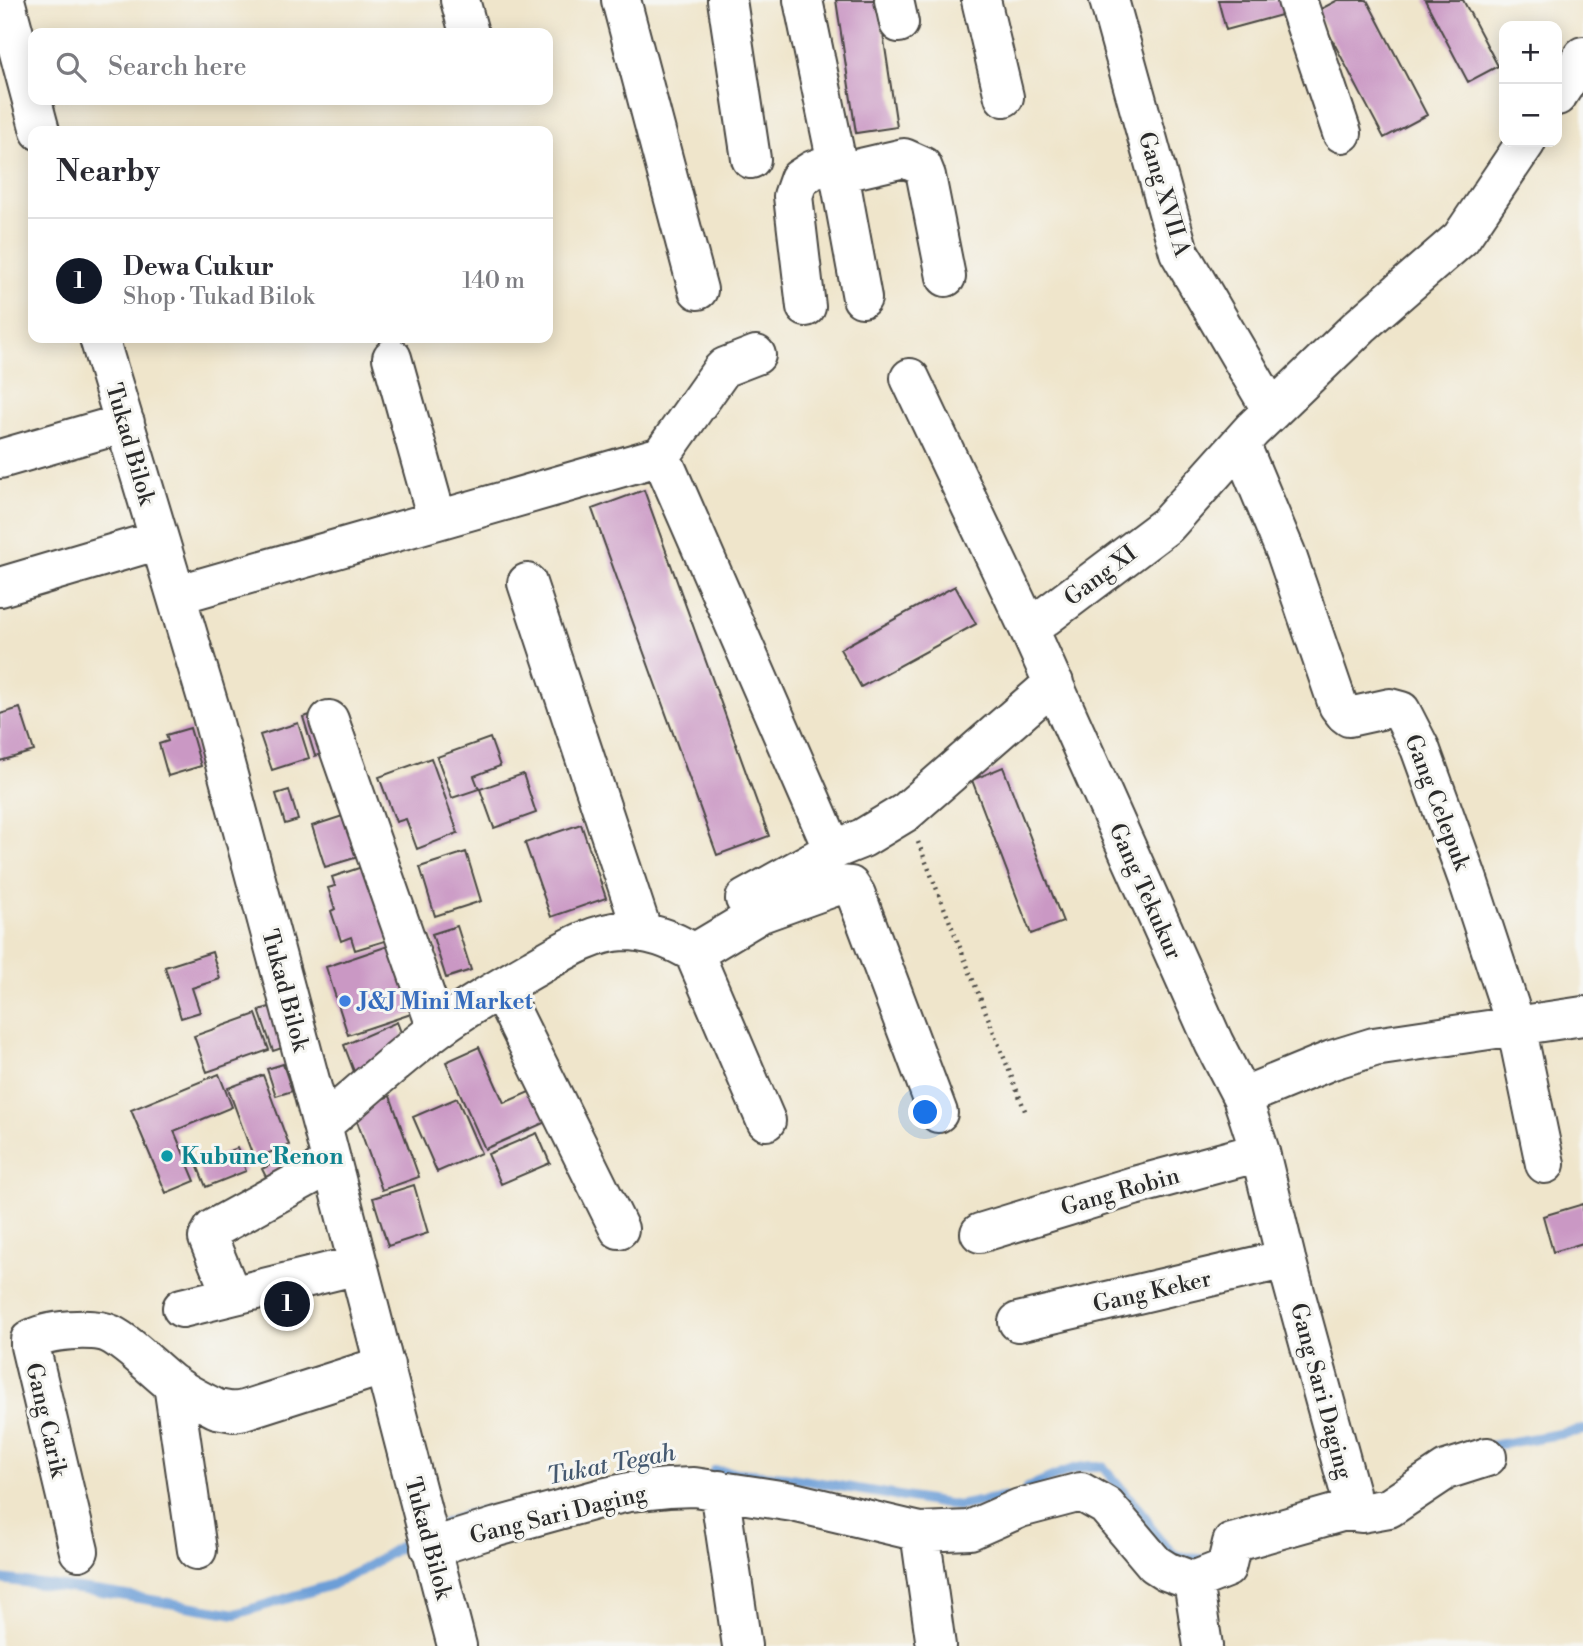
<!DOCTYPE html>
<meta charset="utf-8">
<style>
body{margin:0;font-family:"Libre Bodoni",serif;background:#f2f2f3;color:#2b2b33}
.controls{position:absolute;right:21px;top:21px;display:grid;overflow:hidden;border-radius:14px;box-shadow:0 4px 18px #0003}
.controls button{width:63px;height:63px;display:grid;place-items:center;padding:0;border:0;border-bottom:2px solid #e1e1e2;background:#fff;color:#2b2b33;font:35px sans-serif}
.you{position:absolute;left:926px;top:1113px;width:24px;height:24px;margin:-18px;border:5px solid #fff;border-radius:50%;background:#1a73e8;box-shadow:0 0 0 10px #1a73e833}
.badge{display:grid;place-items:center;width:46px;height:46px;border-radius:50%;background:#111827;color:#fff;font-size:23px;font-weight:700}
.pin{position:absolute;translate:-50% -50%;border:4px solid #fff;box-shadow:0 2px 7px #0006}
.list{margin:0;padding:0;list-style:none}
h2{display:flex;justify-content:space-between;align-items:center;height:91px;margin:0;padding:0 28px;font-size:30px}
h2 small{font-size:23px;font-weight:400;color:#7c7c81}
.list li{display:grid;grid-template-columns:46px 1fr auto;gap:21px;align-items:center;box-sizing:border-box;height:126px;padding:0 28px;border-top:2px solid #e1e1e2}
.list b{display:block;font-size:26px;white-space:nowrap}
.list p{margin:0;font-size:23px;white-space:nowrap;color:#7c7c81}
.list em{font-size:23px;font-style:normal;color:#7c7c81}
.icon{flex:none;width:38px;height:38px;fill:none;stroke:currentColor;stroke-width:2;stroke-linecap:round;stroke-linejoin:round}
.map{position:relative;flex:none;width:1583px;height:1646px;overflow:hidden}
.search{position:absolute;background:#fff;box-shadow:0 4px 18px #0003;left:28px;top:28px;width:525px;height:77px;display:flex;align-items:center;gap:18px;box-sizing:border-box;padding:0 24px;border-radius:14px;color:#7c7c81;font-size:26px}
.panel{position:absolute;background:#fff;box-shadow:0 4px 18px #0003;left:28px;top:126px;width:525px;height:217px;border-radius:14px}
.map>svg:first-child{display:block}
</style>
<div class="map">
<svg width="1583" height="1646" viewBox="0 0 1583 1646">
<rect width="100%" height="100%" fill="#f6f6f2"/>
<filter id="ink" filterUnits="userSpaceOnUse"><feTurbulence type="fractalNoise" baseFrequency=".0143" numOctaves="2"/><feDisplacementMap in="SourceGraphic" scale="14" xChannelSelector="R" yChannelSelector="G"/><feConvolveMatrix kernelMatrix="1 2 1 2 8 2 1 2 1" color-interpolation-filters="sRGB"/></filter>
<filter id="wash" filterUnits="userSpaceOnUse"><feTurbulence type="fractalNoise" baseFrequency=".00686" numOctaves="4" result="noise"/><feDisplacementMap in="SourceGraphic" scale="28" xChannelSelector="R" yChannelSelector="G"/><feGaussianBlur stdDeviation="1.57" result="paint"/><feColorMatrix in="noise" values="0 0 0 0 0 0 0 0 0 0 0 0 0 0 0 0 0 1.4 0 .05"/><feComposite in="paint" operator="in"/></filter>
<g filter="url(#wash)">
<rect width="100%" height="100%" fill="#efe5cb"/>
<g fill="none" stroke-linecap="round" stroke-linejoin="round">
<path stroke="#6c9ed7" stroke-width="10" d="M1490,1446L1583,1430
M714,1471L785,1477L958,1506L1004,1497
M1027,1488C1049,1479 1079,1462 1103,1467L1145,1517L1152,1531L1171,1552L1178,1556L1204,1560
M444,1524L466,1515L490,1510
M0,1579L102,1592L236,1614L331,1585L360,1571L421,1534"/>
</g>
<g id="blocks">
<path fill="#ca98c4" d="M836,0H878L897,127L856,133Z
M1218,0H1281L1285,14L1226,30Z
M1338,0H1367L1427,115L1384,138L1317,11Z
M1425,0H1463L1498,66L1468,82Z
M644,490L769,836L717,855L592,509Z
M955,586L976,624L861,687L840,649Z
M20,708L34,751L0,761V714Z
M318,713L331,751L315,756L303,717Z
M298,723L309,758L272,770L260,735Z
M190,728L201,766L168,776L159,744L168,741L166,735Z
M490,738L500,766L474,776L479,789L452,798L437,757Z
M431,758L458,833L417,849L406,819L396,822L379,777Z
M1003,767L1063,922L1031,934L972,780Z
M523,774L536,813L494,828L480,789Z
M289,790L298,820L285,824L276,794Z
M358,811L371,853L325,867L312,826Z
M581,824L606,898L551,917L525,843Z
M466,852L481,901L435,916L420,867Z
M374,863L398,937L355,950L351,937L341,941L331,911L335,909L328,888L335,886L332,877Z
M457,926L471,970L446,978L432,934Z
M403,941L426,1009L348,1035L326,967Z
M212,952L220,979L192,988L200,1012L181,1018L165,967Z
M273,1006L294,1044L273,1051L259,1010Z
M256,1014L269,1050L207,1072L194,1036Z
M397,1022L407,1048L355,1074L344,1045Z
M479,1047L504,1103L543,1086L557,1117L485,1149L446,1062Z
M283,1064L292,1091L276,1096L267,1069Z
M219,1074L232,1107L174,1131L195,1181L166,1193L131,1110Z
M263,1075L289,1145L254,1159L228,1088Z
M390,1096L419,1177L382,1190L353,1110Z
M457,1098L481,1153L437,1172L413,1117Z
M537,1133L550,1163L501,1184L488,1154Z
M237,1148L246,1171L206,1187L197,1165Z
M291,1154L301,1173L272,1189L262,1169Z
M414,1185L428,1233L388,1246L373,1198Z
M1583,1204V1243L1553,1252L1543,1216Z"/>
</g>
</g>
<g filter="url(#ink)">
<use href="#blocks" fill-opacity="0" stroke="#484743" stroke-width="2"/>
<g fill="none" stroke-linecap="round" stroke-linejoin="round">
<defs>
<path id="minor" d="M5,0L40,131
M460,0L469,33
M621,0L698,290
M727,0L751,159
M803,0L839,173L862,298
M894,0L899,23
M981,0L1004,97
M1109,0L1179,252L1272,411
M1297,0L1342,133
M1557,96L1583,56
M839,173L904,158L922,166L926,176L946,277
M806,307L793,196L799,179L813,170L836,162
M99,338L211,712L322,1125L457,1646
M392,358L437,519
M910,378L1029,629
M1241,445L1286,553L1338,705L1345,714L1349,717L1390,708L1401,711L1420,748L1468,880L1516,1026L1545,1164
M661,456L833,850
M0,459L125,423
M527,583L643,933
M0,587L159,540
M176,595L661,456L721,371L725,367L756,355
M329,720L437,1029
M745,899L833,850L863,838L906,812L1054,683
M694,953L766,1121
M500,988L619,1229
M1242,1097L1332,1060L1374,1047L1583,1016
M322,1125C360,1093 397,1059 437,1029C468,1006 503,986 536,967C562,952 593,932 624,931C650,931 673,940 694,953L761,913L839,885L850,886L856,895L938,1113
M980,1233L1134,1186L1260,1152
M226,1282L208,1238L213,1229L331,1164
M182,1308L358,1265
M1018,1322L1286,1259
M173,1384L197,1550
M719,1490L742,1646
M1345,1511L1350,1501V1493L1286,1259L1260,1152L1242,1097L1214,1043L1029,629L1167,525L1252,430L1360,326L1461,238L1526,142
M920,1532L936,1646
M430,1548L497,1527L602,1498L629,1492L668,1488L694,1487L793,1502L920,1532L970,1530L1020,1508L1081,1492L1106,1506L1155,1564L1166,1571L1193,1581L1226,1568L1232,1543L1345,1511L1361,1513L1389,1508L1446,1470L1487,1457
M79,1551L30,1346V1340C46,1330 94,1326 110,1334C130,1344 152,1368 170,1382C184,1393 201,1401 217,1409L234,1412L244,1410L385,1365
M1193,1581L1203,1646"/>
</defs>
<use href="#minor" stroke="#484743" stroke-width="42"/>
<path stroke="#484743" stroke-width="4.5" stroke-dasharray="2 5" stroke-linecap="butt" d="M918,842L1026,1113"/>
<use href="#minor" stroke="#fff" stroke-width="38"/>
</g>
</g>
<circle fill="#3f7fe0" stroke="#f6f6f2" stroke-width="2.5" cx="345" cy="1001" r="7"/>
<circle fill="#0f9aa8" stroke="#f6f6f2" stroke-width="2.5" cx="167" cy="1156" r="7"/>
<g text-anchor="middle" stroke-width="6" stroke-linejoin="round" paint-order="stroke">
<g font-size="23" fill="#2b2b2b" stroke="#f6f6f2">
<text transform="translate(1165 194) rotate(73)" y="8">Gang XVII A</text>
<text transform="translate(131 444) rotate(74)" y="8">Tukad Bilok</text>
<text transform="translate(1100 575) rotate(-37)" y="8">Gang XI</text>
<text transform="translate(1438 802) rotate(69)" y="8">Gang Celepuk</text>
<text transform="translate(1146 891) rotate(66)" y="8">Gang Tekukur</text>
<text transform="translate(286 990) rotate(75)" y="8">Tukad Bilok</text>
<text transform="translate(1120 1191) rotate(-16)" y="8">Gang Robin</text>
<text transform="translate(1152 1291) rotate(-13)" y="8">Gang Keker</text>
<text transform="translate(1322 1391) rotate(75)" y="8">Gang Sari Daging</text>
<text transform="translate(47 1420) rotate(77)" y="8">Gang Carik</text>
<text transform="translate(558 1514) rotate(-14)" y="8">Gang Sari Daging</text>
<text transform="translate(429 1538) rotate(75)" y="8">Tukad Bilok</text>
</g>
<g font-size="23" font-weight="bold" fill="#366cbe" stroke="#f6f6f2" text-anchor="start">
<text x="359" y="1009">J&amp;J Mini Market</text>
</g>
<g font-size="23" font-weight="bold" fill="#0d838f" stroke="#f6f6f2" text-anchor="start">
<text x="181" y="1164">Kubune Renon</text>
</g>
<g font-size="24" font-style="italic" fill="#455970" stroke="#f6f6f2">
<text transform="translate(611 1464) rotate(-11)" y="8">Tukat Tegah</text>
</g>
</g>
</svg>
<div class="controls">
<button>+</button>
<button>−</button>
</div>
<div class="you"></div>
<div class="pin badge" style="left:287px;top:1304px">1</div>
<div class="search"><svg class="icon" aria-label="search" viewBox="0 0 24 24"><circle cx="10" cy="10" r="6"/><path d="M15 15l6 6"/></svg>Search here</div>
<section class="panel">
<h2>Nearby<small></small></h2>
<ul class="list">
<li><span class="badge">1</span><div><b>Dewa Cukur</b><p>Shop · Tukad Bilok</p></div><em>140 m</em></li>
</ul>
</section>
</div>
